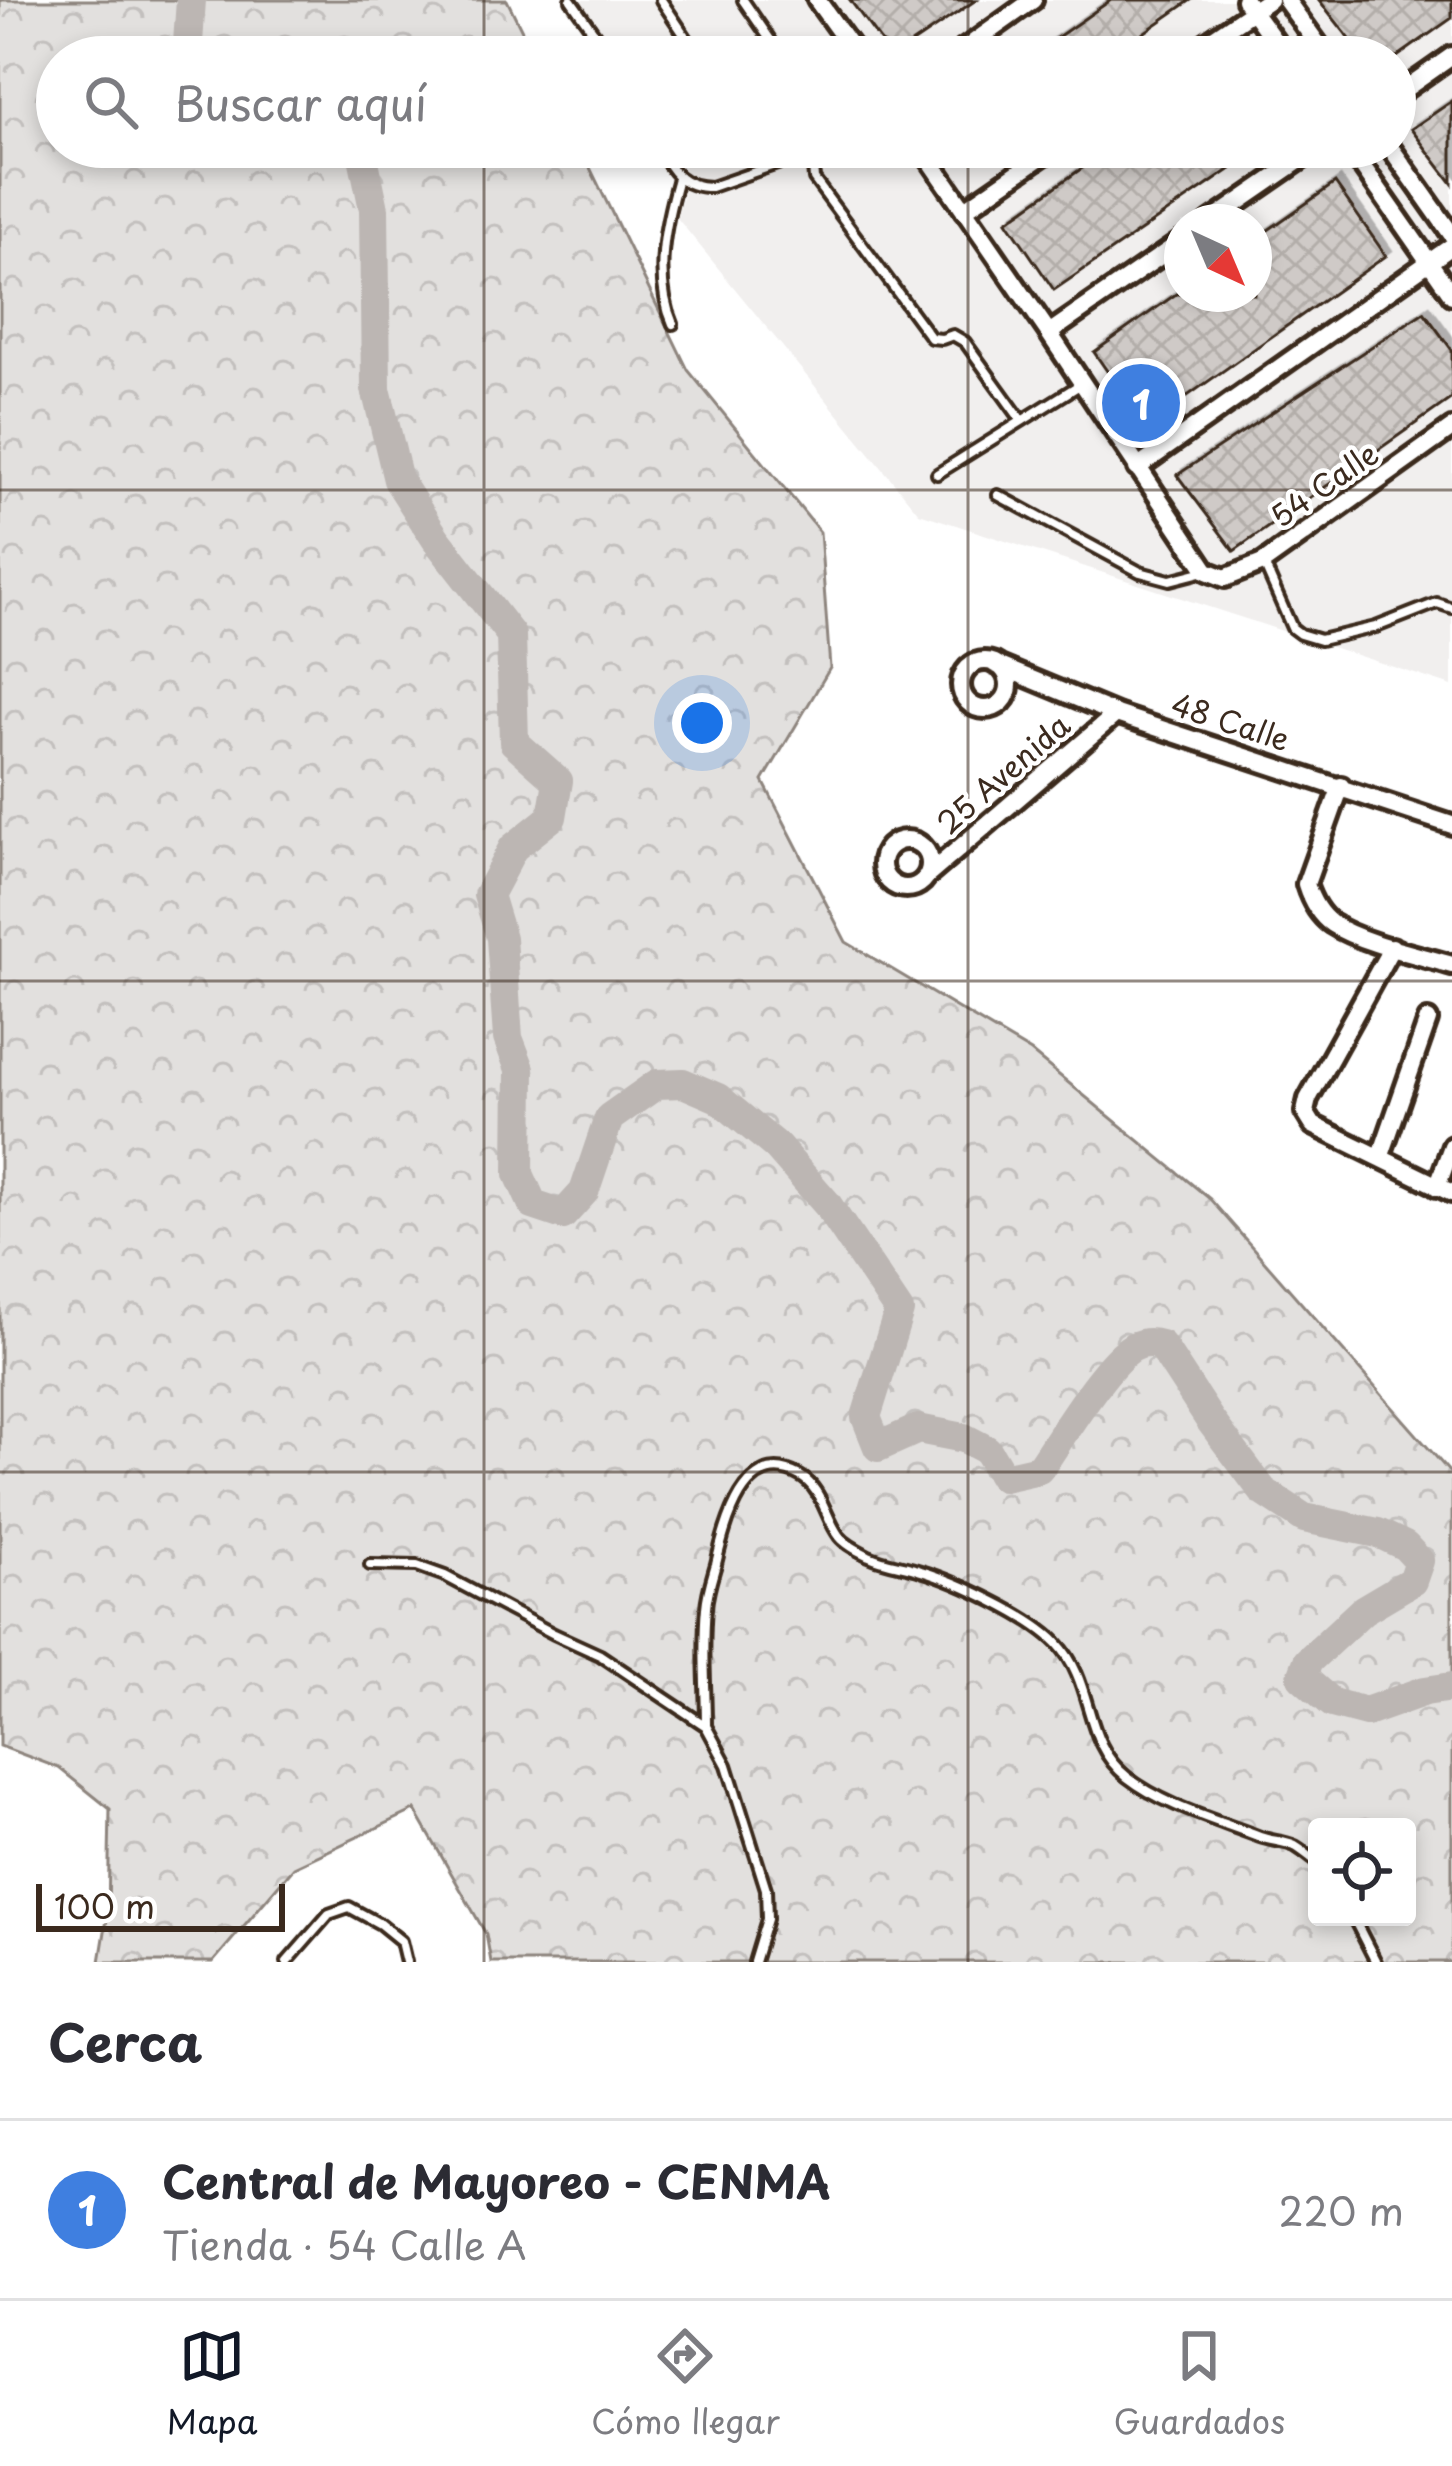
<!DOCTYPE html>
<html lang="es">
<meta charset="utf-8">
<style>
body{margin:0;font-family:"Playpen Sans",sans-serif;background:#f2f2f3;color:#2b2b33}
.controls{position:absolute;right:36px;bottom:36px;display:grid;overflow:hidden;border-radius:12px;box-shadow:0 6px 18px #0003}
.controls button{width:108px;height:108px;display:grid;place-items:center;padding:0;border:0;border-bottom:3px solid #e1e1e2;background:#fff;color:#2b2b33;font:60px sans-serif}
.compass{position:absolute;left:1164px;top:204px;width:108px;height:108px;border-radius:50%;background:#fff;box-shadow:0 6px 18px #0003;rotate:136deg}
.scale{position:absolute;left:36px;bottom:30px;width:249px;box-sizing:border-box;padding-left:12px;border:6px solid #3b2a1e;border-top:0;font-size:33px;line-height:42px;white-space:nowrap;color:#3b2a1e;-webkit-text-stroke:9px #fff;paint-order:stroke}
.you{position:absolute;left:702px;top:723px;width:42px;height:42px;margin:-30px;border:9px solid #fff;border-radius:50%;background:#1a73e8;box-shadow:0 0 0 18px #1a73e833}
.badge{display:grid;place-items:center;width:78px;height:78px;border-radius:50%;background:#111827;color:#fff;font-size:39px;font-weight:700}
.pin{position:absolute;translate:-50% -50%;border:6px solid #fff;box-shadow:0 3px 12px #0006}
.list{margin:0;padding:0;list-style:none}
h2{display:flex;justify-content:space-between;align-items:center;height:156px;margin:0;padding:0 48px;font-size:51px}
h2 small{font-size:39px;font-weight:400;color:#7c7c81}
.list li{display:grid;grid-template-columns:78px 1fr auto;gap:36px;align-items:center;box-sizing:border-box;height:180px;padding:0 48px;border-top:3px solid #e1e1e2}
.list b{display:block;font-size:45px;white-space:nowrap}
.list p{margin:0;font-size:39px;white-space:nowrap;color:#7c7c81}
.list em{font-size:39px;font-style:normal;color:#7c7c81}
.icon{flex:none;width:66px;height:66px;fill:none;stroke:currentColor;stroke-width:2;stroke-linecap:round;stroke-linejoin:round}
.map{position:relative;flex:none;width:1452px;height:1962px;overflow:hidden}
.search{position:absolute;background:#fff;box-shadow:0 6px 18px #0003;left:36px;right:36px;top:36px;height:132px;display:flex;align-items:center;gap:30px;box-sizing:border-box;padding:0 42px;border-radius:66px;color:#7c7c81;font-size:45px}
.sheet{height:336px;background:#fff}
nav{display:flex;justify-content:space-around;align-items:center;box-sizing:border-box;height:168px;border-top:3px solid #e1e1e2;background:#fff;font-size:33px;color:#7c7c81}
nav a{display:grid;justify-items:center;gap:6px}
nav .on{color:#111827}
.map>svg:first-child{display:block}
</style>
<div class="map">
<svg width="1452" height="1962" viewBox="0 0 1452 1962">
<defs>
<pattern id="forest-crowns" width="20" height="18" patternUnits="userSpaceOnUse" patternTransform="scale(3)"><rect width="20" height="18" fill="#e2e0de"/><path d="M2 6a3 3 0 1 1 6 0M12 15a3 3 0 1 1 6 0" fill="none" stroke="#c3c0be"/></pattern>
<pattern id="building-cross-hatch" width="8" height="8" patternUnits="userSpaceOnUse" patternTransform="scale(3)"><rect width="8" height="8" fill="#cfcac7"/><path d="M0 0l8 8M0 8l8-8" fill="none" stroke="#b3aeaa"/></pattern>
<filter id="shadow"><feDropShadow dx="5.5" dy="-5.5" stdDeviation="0" flood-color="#0004"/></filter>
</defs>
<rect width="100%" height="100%" fill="#fff"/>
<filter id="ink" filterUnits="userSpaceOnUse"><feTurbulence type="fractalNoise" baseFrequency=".00833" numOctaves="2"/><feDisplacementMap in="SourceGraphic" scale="24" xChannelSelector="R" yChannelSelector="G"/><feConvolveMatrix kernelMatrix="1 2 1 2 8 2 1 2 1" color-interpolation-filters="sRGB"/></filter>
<g filter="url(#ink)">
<path fill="#f1efee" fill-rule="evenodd" d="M565,0H1452V686L919,513L677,218L688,174L668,147H1395V57H605ZM1182,222H1254V294H1182Z"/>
<path fill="url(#forest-crowns)" stroke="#8e857e" stroke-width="3" fill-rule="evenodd" d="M0,0H507L535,57H57V147H580L688,370L820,532L830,668L763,781L846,942L1031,1052L1210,1199L1452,1475V1962H491L486,1934L415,1810L294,1867L213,1962H100L108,1913L110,1809L59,1768L0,1746ZM1317,1827H1407V1917H1317Z"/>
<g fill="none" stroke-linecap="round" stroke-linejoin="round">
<path stroke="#bcb6b3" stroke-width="30" d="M187,57L191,0
M361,147L374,209L376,389L398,480L436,539L511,635L514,742L558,781L552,817L513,848L488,895L501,938L508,1038L520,1069L519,1174L533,1205L563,1215L584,1192L609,1118L657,1084L683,1083L718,1098L777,1147L827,1204L899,1311L866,1417L878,1447L918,1429L964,1438L987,1450L1003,1477L1039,1469C1060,1439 1105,1363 1133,1347C1143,1342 1152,1342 1161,1345L1210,1420L1263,1491L1304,1518L1378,1533L1405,1546L1419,1561L1412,1581L1363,1610L1308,1661L1302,1677L1332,1703L1366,1712L1425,1691L1452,1687"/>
</g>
<path fill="url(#building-cross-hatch)" stroke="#3b2a1e" stroke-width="3" filter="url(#shadow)" d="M850,0H976L892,57Z
M1111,0H1191L1109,57H1029Z
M1319,0H1452V18L1397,57H1364Z
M1452,101V183L1411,129Z
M1112,147H1263L1054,290L1007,221Z
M1335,183L1386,256L1145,426L1094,352L1176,294H1254V240Z
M1424,312L1452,350V398L1234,551L1177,475Z"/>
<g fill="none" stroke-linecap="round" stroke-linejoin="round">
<defs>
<path id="service" d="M571,0L611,57
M661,0L699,57
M743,0L782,57
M659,147C671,172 682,187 711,187L812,152
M816,147L812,152L814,179L931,338L942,339L953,335L965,342L1022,421
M673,324C653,278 665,224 678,178
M937,474L1081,384
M998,495L1140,572L1170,580L1205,571
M1264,564L1292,628L1300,634L1320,640L1376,627L1437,603L1452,608
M370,1565L417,1566L445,1576L554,1634L600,1655L706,1726L727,1765L766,1889L767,1919L754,1962
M706,1726C706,1687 702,1647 706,1608C707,1593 712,1578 716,1564C725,1526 744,1445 800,1476C822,1488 825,1517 839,1536C846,1545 859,1551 869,1556C886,1564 904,1565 921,1571C958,1582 1031,1616 1057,1643C1095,1683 1082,1742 1127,1777C1164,1806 1216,1820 1260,1837C1271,1841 1284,1841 1295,1846C1302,1850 1310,1857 1317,1862
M1353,1917L1376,1962
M287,1962L329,1914L349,1907L380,1924L401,1941L406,1962"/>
<path id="minor" d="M817,0L858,57
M1245,0L1286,57
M1286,0L1327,57
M953,57L1033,0
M1185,57L1269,0
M1395,96L1452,56
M921,147L1049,333L1207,571L1225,578L1263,563L1452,428
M1349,147L1452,295
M1390,147L1452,235
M964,210L1055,147
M1210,222L1319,147
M1049,333L1182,241
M1137,468L1452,246
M961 685a24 24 0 1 1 48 0a24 24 0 1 1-48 0Z
M995,664L1116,714L1452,825
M1341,786L1306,884C1311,900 1318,914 1332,924C1361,943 1418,955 1452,965
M882 864a24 24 0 1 1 48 0a24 24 0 1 1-48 0Z
M927,876L1116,714
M1392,947L1308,1099L1305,1112L1313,1125L1452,1193
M1380,1158L1428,1020
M1437,1187L1452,1146"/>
</defs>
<use href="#service" stroke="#3b2a1e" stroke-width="16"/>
<use href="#minor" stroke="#3b2a1e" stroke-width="26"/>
<use href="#service" stroke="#fff" stroke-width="8"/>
<use href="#minor" stroke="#fff" stroke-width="16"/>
</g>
</g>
<path fill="none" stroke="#3b2a1e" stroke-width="3" stroke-opacity="0.55" d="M484,0V57M968,0V57M484,147V1962M968,147V1962M0,490H1452M0,981H1452M0,1472H1452"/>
<g text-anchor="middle" stroke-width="9" stroke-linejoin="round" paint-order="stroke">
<g font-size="30" fill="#3b2a1e" stroke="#fff">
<text transform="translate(1325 486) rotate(-35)" y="10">54 Calle</text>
<text transform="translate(1230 723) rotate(18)" y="10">48 Calle</text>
<text transform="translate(1004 775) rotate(-41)" y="10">25 Avenida</text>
</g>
</g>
</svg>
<div class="controls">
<button><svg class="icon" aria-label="locate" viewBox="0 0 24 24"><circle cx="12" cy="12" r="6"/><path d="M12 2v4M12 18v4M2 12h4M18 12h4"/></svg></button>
</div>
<svg class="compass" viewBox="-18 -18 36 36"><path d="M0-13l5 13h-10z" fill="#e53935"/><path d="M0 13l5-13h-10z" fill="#7c7c81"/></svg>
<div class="scale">100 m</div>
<div class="you"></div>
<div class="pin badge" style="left:1141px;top:403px;background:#3f7fe0">1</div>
<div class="search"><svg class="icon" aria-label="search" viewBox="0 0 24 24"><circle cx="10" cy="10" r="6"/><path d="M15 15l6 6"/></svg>Buscar aquí</div>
</div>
<section class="sheet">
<h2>Cerca<small></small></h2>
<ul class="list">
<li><span class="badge" style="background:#3f7fe0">1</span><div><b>Central de Mayoreo - CENMA</b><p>Tienda · 54 Calle A</p></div><em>220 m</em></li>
</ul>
</section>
<nav>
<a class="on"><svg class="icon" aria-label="map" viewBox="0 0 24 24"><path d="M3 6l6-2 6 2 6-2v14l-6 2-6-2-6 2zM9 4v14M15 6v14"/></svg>Mapa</a>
<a><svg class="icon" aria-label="directions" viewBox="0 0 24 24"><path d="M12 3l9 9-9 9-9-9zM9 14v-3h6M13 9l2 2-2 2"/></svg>Cómo llegar</a>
<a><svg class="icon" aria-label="saved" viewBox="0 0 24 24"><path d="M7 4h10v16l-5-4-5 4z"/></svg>Guardados</a>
</nav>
